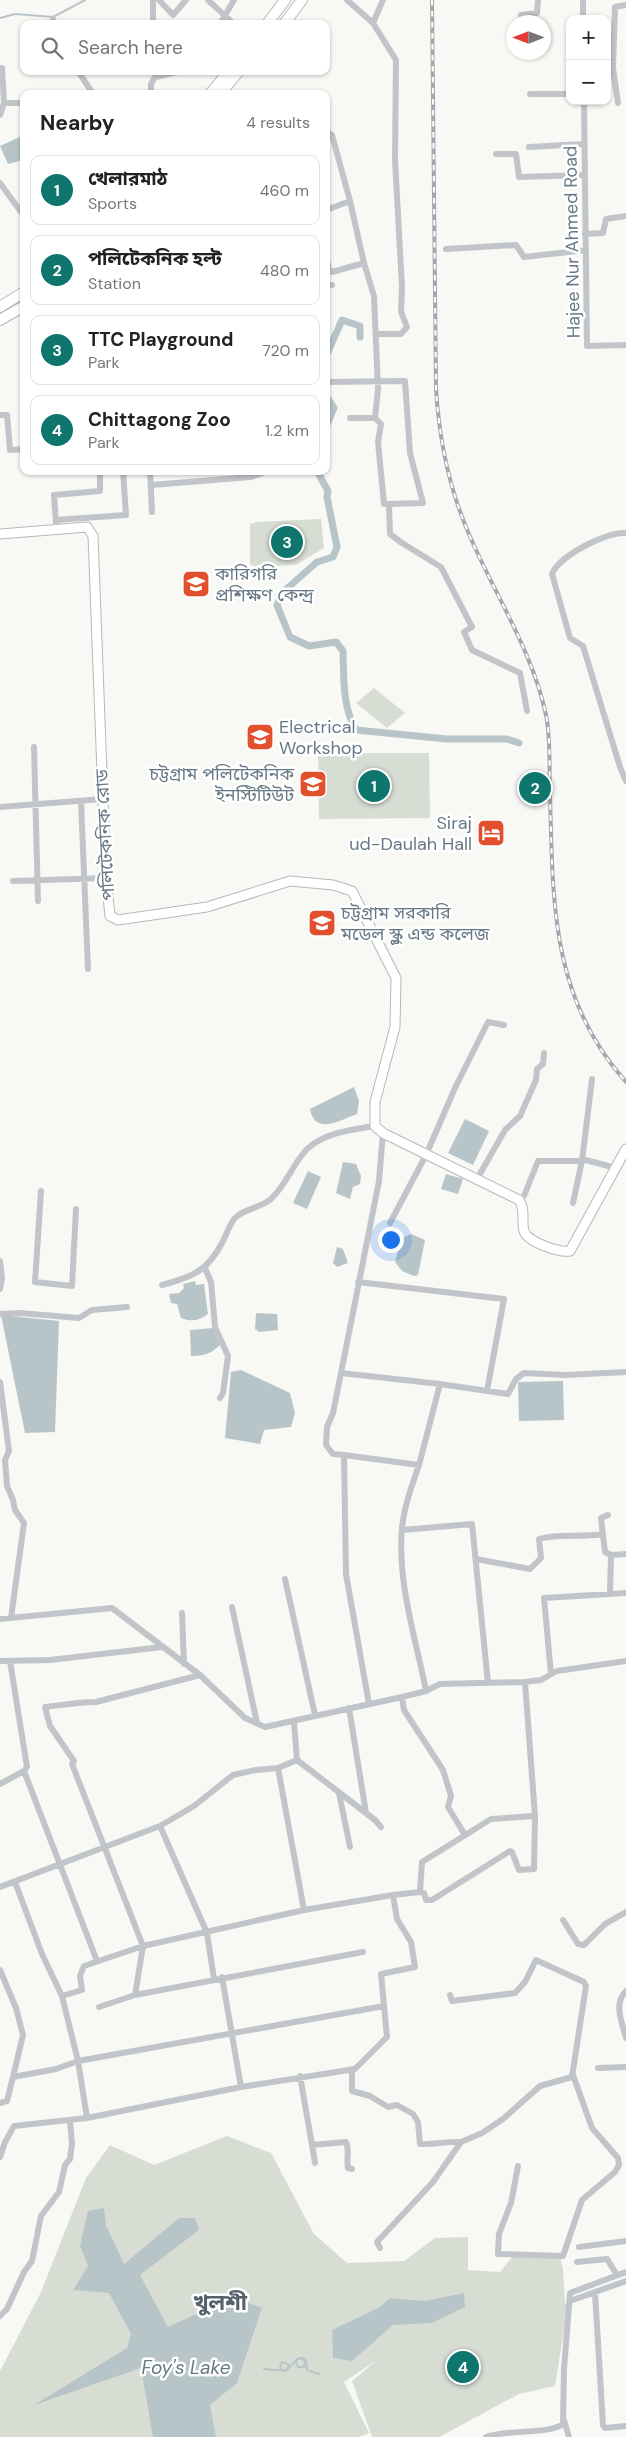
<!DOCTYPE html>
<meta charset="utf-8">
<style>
body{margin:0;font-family:"DM Sans","Noto Sans Bengali",sans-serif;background:#f6f6f6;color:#222}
.controls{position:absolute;right:15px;top:15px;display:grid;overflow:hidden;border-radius:10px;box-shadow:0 1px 4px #0004}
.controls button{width:45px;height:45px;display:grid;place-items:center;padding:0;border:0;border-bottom:1px solid #e0e0e0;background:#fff;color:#222;font:25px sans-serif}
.compass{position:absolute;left:506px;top:15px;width:45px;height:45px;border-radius:50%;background:#fff;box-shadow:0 1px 4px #0004;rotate:270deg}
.you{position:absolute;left:390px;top:1239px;width:18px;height:18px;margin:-12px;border:4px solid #fff;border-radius:50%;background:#1a73e8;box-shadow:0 0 0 8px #1a73e833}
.badge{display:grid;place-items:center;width:32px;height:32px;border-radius:50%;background:#0f766e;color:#fff;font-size:16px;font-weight:700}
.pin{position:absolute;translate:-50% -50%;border:2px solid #fff;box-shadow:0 1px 5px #0006}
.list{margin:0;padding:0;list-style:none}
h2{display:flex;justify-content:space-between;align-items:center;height:65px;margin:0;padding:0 20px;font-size:21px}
h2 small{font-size:16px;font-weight:400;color:#767676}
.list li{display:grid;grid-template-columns:32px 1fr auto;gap:15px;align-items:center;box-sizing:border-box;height:70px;margin:0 10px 10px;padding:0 10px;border:1px solid #e0e0e0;border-radius:10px}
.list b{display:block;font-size:19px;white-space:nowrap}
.list p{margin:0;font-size:16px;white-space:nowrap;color:#767676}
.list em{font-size:16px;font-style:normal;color:#767676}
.icon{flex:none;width:28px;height:28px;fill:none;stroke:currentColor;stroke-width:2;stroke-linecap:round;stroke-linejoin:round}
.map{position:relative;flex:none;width:626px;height:2437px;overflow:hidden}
.search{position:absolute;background:#fff;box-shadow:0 1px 4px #0004;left:20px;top:20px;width:310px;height:55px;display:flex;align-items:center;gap:12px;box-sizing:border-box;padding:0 18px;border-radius:10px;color:#767676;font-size:19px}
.panel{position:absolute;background:#fff;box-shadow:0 1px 4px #0004;left:20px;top:90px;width:310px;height:385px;border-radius:10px}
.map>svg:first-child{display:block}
</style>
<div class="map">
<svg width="626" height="2437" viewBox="0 0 626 2437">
<rect width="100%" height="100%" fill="#f8f8f5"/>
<path fill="#d8ddd4" d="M321,519L324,548L296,565L255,567L250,564V524L256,522Z
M374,688L405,713L387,728L356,703Z
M318,753H429L430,818L319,819Z
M227,2136L271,2153L314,2234L347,2263L404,2261L435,2238L468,2237V2270L500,2272L513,2256L559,2253L563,2269L565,2303L568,2305L555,2386L519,2394L439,2437H372L352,2381L377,2360L344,2382L369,2433L359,2437H0V2371L41,2292L86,2178L110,2145L154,2165Z"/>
<path fill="#b8c5c8" d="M24,135V160L8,164L0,146Z
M354,1087L359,1101L357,1114C340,1120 315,1136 310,1109Z
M465,1119L489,1131L473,1165L448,1153Z
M343,1162L356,1164L361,1176L360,1184L353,1187L350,1199L336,1193Z
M308,1171L321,1177L307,1209L293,1203Z
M446,1174L463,1179L458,1194L441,1189Z
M411,1234L425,1240L418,1275L414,1276L402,1271L395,1262L401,1239Z
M337,1247L343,1249L348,1263L337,1267L333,1263Z
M195,1281L196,1285L204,1284L208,1314C199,1321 191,1322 181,1318L177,1304L171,1303L169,1294L179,1293L184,1288L183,1284Z
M256,1313L277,1314L278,1330L259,1332L255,1329Z
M1,1315L59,1321L55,1432L25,1433Z
M213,1328L220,1345C211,1354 203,1356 191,1356L190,1330Z
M241,1370L290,1393L295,1413L291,1427L264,1430L260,1444L225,1438L231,1372Z
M563,1381L564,1420L519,1421L518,1382Z
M104,2208L106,2225L124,2264L179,2218H195L199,2230L140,2275L168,2327L233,2297L262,2308L237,2383L210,2405L216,2437H153L141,2368L34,2405L127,2348L131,2334L109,2293L73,2290L88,2266L80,2246L88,2211Z
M464,2293L465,2307L432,2323L393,2325L352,2361L333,2358L332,2330L380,2307L390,2298L425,2301Z"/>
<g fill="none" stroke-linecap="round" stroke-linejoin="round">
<path stroke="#b8c5c8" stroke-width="2" d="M0,18L15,14L53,17L85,0
M264,2369L286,2371C288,2369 289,2367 288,2364L282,2362L280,2368L285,2371C291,2368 293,2361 300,2358L305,2360L304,2367H298L296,2362L297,2359C301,2358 303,2357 306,2360L307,2370L319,2374"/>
<path stroke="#b8c5c8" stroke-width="7" d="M326,356L342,320L360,326V337
M326,396L334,408L326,427
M317,471L328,491L327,497L337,547L333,557L317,562L283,592L277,605L290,637L309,646L336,642L343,651C344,678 342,706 356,730L447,739H507L519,743"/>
<defs>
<path id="secondary" d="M0,534L87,527L93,536L106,878L110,916L118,920L207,907L290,881L333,885L352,891L396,978L395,1027L375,1102V1126L383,1133L519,1200C526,1210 521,1221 524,1231C527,1242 560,1253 570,1251L626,1149"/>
<path id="primary" d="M267,24L285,0
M284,24L302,0
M210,94L229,71
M220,94L239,71
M0,307L24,292
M0,320L24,306"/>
</defs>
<use href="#secondary" stroke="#b3b9bd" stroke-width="11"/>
<use href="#primary" stroke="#b4b9bd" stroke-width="12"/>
<path stroke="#c1c5c9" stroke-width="6" d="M153,0V24
M159,0L173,15L186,0
M208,0L234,24
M347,0L373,23L396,60L395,160L402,287L401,312L407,327L401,334H376
M583,0V19
M521,15L537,13L538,0
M53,19L54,24
M373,23L383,0
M220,24L234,0
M2,68L4,103
M78,71L93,94
M173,73L182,71
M151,94V84L155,77L173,73L172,71
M530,94H570
M584,101L587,346L626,345
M618,103L613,68L615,7L626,5
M0,115L4,103H24
M326,131L332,135L350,201L364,263L374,296L378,389L375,418H350
M529,147L584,144
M496,154H516L519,177L585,175
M0,183L24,216
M326,210L350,201
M585,234L603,233L606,219L626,216
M446,249L516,245L524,257L586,250
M326,257L329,269L332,272L364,263
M326,285H332
M326,382L405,381L410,453L423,503L389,504
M0,415H7L10,450L24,449
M375,418L381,424L378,442L384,504H389L390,534L402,543L441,567L472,627L464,632L472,650L520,673L527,711
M150,471L152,512
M151,485L251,477L268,471
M56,520L126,515L123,471
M56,523L54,495L100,491V471
M626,533C607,531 559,556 552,574L570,638L583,646L620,767L626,781
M34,747L38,901
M81,801L88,969
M0,807L103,799
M13,881L106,878
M383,1133L379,1181L341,1373L440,1384L508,1394L516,1379L524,1373L565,1375L626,1372
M582,1159L616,1168
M477,1179L505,1130L520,1116L536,1080L537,1069L543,1064L544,1053
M41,1191L35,1282L72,1286L76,1209
M519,1200L524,1196L538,1161H582
M573,1203L582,1161L592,1079
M390,1223L426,1155L455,1088L488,1022L504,1025
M0,1261L2,1278L0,1289
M205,1268L211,1282L215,1327L228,1356L223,1393L220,1398
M358,1282L504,1299L487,1391
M162,1285C191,1277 207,1272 222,1243C226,1236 229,1226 234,1219C242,1209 261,1208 271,1199C285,1186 291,1169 302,1155C318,1133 350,1130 375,1126
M0,1314L20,1313L79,1318L92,1310L127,1307
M341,1373L333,1413L327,1427L326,1445L333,1454L344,1455
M0,1382L9,1451L5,1460L7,1486L13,1500L15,1510L24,1523L11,1618
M419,1465C412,1485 404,1507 402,1528C397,1582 416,1639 426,1691
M608,1515L601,1518L605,1552L611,1555L626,1554
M402,1530L472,1524L488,1683
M476,1559L530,1569L541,1558L539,1539C559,1533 582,1538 603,1534
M285,1579L315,1715
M610,1593L611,1555
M232,1607L257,1723
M182,1613L184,1664
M0,1619L112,1608L200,1675L245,1718L265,1727L402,1697L426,1691L440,1684L525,1682L541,1680L557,1671L626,1661
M0,1661L50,1660L162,1647
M10,1661L27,1767L24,1771L97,1961
M551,1674L544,1598L626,1593
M200,1675L96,1702C79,1702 62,1705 45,1707L50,1726L74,1761L72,1764L143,1946L304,1910L393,1895L420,1892L424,1893L426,1900H432L510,1851L512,1852L519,1870L534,1869L535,1816L525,1682
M402,1697L404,1710L443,1770L451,1796L448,1807L465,1835
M369,1704L346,1574L344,1455L419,1465L440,1384
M349,1708L366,1813
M297,1760L375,1820L381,1827
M278,1768L304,1910
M0,1784L24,1771
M339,1793L350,1847
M160,1826L207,1933L214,1979
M0,1887L160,1826L194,1806L233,1775L256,1770L278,1768L297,1760L294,1722
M420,1892L422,1862L491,1819L535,1816
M563,1920L578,1944L584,1945L605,1924L626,1912
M0,1970L16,2008L23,2035L13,2077
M222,1977L241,2087L355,2069L387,2037L381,1974L415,1967L411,1942L397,1919L393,1895
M626,1991C613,2004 622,2022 626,2038
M135,1995L363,1952
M450,1995L452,2001L515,1993L525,1982L536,1960L584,1982L586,1986L572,2077L540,2086L503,2119L482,2133L461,2142
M62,1996L82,1990L80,1976L84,1966L143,1946L135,1995L99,2007
M598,2068L626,2067
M352,2069V2091L370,2096L388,2107L397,2105L413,2114L418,2122L420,2144C435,2145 446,2141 461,2142L433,2182L377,2242L380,2248
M300,2076L312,2145
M0,2103L7,2101L13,2077L56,2069L78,2061L62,1996L42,1954L15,1882
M87,2118L78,2061L384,2006
M0,2157L5,2142L14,2126L87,2118L241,2087
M315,2163L312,2145L346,2142C350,2151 346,2159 348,2168L352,2169
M518,2166L511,2203L499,2234L498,2254L563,2256L582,2200L615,2172L619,2165L618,2158L592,2128L573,2075
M579,2247L626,2241
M577,2262L607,2259L617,2275
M595,2293L603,2425L605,2428L626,2426
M570,2301L626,2281
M0,2316L7,2309L24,2272L32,2261L41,2216L59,2192L65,2165L70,2159L72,2144L70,2120
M564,2420L569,2437
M486,2437C507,2429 547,2435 563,2424L564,2369L570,2293L626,2272"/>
<use href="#secondary" stroke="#fff" stroke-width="9"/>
<use href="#primary" stroke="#fff" stroke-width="10"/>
<defs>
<path id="rail" d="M432,0L436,388C439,440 450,493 472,541C497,598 533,653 546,715C551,740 549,768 550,794C553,900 550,997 626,1082"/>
</defs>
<use href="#rail" stroke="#a2a9ae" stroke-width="4"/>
<use href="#rail" stroke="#fff" stroke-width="2" stroke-dasharray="5.5" stroke-linecap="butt"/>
</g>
<defs>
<symbol id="school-square" viewBox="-11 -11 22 22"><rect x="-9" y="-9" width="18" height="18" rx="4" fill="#e14f2c" stroke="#fff"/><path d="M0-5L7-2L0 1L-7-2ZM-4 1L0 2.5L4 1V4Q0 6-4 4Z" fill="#fff"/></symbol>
<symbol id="university-square" viewBox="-11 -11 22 22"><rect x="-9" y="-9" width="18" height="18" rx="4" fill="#e14f2c" stroke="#fff"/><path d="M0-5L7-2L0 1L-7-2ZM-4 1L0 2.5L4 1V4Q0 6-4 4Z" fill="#fff"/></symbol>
<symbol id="hotel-square" viewBox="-11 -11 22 22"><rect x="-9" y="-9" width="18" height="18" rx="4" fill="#e14f2c" stroke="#fff"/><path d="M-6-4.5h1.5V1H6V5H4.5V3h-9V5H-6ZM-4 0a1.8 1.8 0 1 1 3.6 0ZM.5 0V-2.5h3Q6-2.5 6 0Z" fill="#fff"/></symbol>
</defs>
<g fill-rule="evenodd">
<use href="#school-square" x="180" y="568" width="32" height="32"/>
<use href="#university-square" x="244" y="721" width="32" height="32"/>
<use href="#university-square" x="297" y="768" width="32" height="32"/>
<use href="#hotel-square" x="475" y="817" width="32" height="32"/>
<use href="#university-square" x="306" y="907" width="32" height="32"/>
</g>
<g text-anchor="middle" stroke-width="5" stroke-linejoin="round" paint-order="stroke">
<g font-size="18" fill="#677986" stroke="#fff">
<text transform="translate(572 242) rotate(-91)" y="6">Hajee Nur Ahmed Road</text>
<text transform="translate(105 835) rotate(-93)" y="6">পলিটেকনিক রোড</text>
</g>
<g font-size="18" fill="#677986" stroke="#fff" text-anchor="start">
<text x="215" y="580">কারিগরি<tspan x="215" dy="21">প্রশিক্ষণ কেন্দ্র</tspan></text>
<text x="279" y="733">Electrical<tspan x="279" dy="21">Workshop</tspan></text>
<text x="294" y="780" text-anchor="end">চট্টগ্রাম পলিটেকনিক<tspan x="294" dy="21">ইনস্টিটিউট</tspan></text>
<text x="472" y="829" text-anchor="end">Siraj<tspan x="472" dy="21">ud-Daulah Hall</tspan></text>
<text x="341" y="919">চট্টগ্রাম সরকারি<tspan x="341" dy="21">মডেল স্কুল এন্ড কলেজ</tspan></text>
</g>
<g font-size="19" font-style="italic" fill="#637a81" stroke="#fff">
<text x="186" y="2374">Foy's Lake</text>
</g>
<g font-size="22" font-weight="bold" fill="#55626b" stroke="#fff">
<text x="220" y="2310">খুলশী</text>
</g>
</g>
</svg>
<div class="controls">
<button>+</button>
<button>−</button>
</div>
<svg class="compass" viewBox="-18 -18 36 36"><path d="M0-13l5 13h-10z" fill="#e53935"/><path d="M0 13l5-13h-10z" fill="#767676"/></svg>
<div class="you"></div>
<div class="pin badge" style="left:374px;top:786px">1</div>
<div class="pin badge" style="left:535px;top:788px">2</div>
<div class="pin badge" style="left:287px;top:542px">3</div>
<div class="pin badge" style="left:463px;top:2367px">4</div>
<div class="search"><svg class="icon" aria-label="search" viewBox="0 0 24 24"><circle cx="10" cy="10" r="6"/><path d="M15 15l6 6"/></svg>Search here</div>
<section class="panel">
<h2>Nearby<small>4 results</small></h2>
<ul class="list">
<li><span class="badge">1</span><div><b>খেলারমাঠ</b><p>Sports</p></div><em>460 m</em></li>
<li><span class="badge">2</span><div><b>পলিটেকনিক হল্ট</b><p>Station</p></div><em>480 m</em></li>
<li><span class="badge">3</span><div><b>TTC Playground</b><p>Park</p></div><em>720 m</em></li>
<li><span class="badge">4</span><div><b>Chittagong Zoo</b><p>Park</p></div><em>1.2 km</em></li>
</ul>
</section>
</div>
